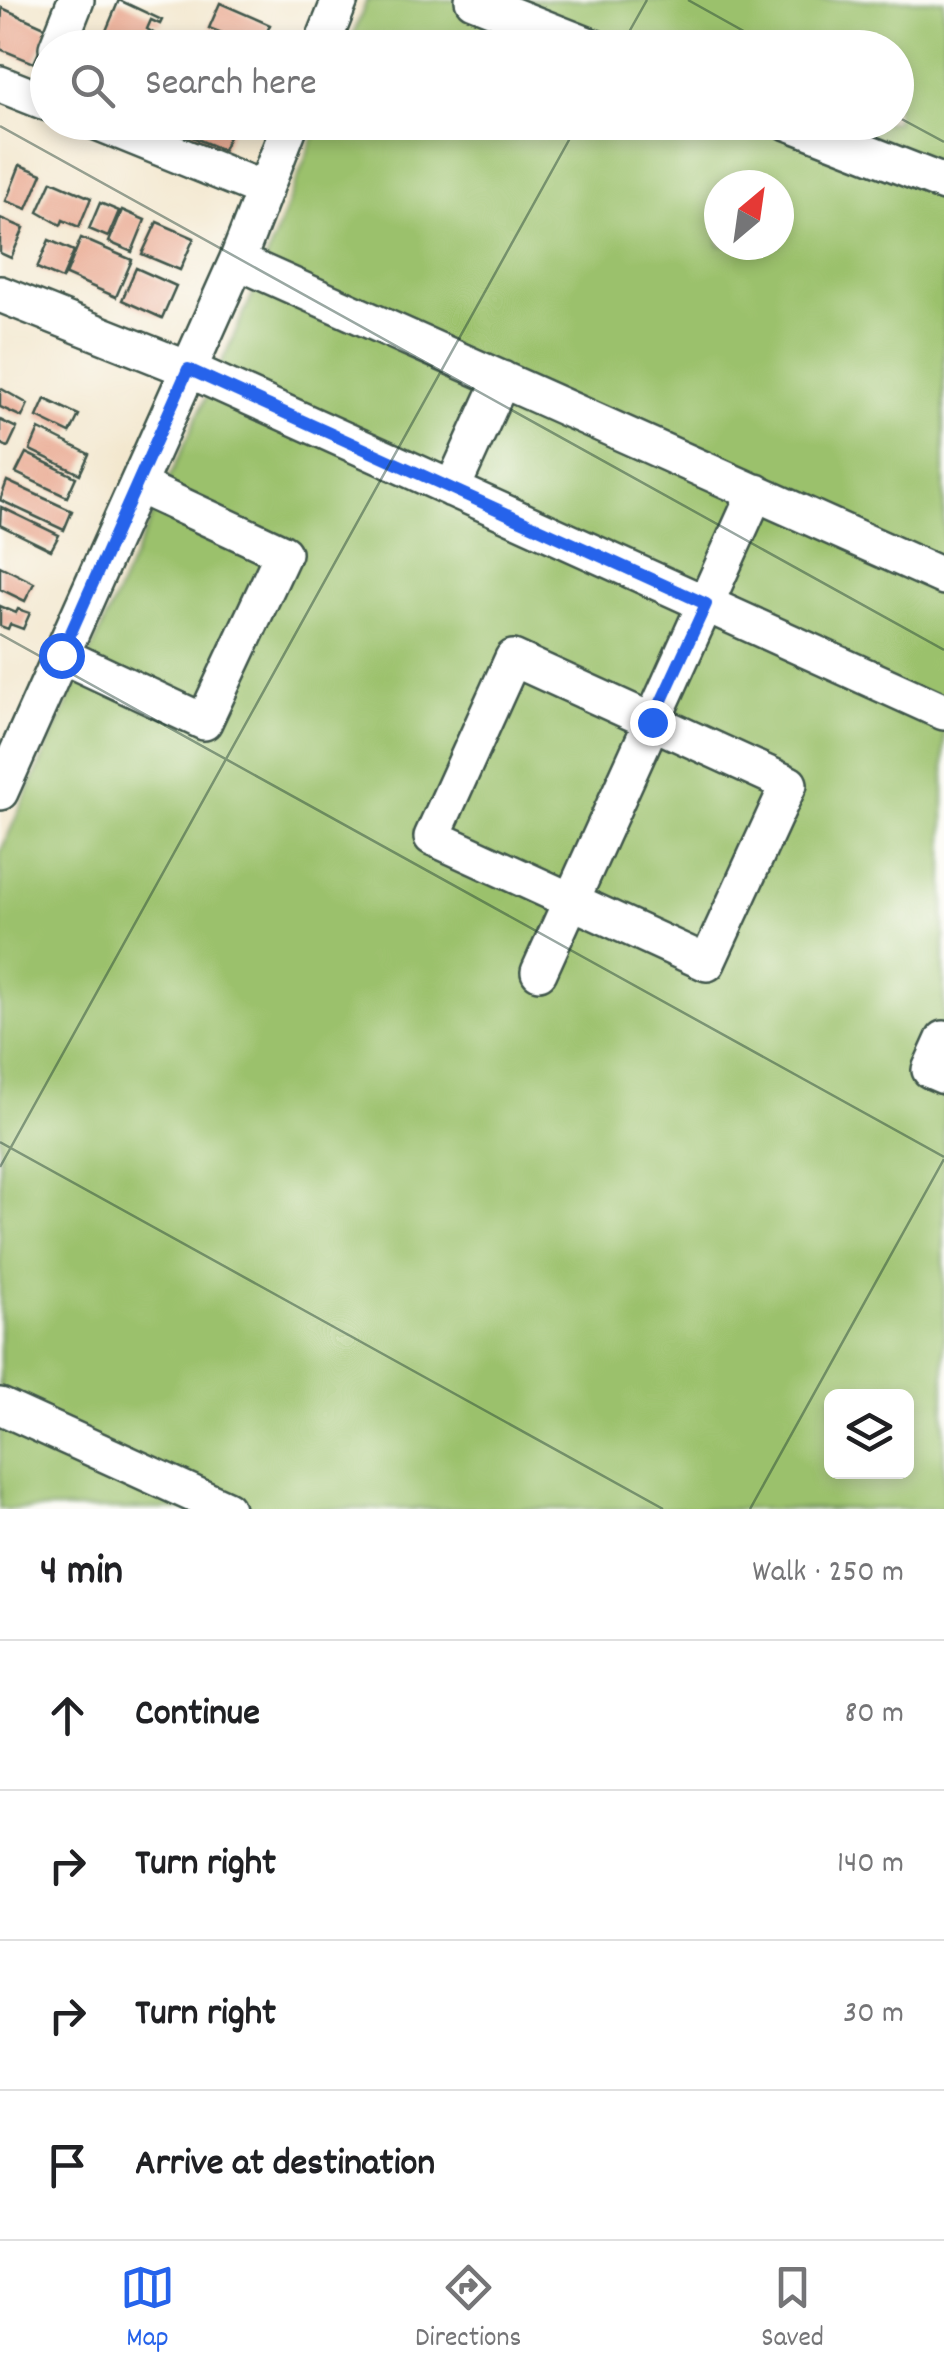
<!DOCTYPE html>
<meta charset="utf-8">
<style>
body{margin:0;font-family:Dekko,sans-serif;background:#f6f6f6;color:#202124}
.controls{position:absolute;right:30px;bottom:30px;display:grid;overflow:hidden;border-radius:15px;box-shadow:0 5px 15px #0003}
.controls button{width:90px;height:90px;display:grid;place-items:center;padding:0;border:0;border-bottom:2px solid #e0e0e0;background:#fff;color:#202124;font:50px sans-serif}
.compass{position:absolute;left:704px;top:170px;width:90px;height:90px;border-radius:50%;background:#fff;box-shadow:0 5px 15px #0003;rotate:29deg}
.stop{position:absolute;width:30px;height:30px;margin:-22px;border:8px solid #2563eb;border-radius:50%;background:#fff}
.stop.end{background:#2563eb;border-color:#fff;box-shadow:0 2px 10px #0008}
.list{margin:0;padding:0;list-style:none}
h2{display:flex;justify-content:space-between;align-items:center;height:130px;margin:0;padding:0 40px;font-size:42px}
h2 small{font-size:32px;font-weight:400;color:#757577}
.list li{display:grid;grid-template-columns:65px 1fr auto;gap:30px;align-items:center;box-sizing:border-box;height:150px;padding:0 40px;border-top:2px solid #e0e0e0}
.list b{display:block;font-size:38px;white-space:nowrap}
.list em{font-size:32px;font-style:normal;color:#757577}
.icon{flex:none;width:55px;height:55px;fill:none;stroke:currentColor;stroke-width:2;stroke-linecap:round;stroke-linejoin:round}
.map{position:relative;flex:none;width:944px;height:1509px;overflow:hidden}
.search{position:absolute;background:#fff;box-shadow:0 5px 15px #0003;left:30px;right:30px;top:30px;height:110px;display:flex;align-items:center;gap:25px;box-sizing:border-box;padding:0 35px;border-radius:55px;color:#757577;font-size:38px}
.sheet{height:730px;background:#fff}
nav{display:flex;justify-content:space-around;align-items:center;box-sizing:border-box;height:140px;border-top:2px solid #e0e0e0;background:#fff;font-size:28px;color:#757577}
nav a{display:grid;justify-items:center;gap:5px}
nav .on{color:#2563eb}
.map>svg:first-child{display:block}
</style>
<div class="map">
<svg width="944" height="1509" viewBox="0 0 944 1509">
<rect width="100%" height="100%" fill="#fdfcf7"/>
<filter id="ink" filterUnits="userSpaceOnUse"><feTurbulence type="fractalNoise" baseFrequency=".01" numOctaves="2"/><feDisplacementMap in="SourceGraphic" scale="20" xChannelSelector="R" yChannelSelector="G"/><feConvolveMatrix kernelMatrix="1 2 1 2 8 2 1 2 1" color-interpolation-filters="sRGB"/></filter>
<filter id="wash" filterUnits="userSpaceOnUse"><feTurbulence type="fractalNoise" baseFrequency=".0048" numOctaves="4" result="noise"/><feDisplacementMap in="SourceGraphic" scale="40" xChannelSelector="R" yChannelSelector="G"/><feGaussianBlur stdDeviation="2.25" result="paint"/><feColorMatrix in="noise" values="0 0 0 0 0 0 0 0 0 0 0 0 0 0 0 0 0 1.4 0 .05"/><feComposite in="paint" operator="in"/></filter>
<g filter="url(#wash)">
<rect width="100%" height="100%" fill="#f3e7ce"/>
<path fill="#9bc16c" stroke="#5d7f50" stroke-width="2.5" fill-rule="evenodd" d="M367,0H944V1509H0V853L254,291L319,123L896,122V48L348,47ZM719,185H779V245H719ZM832,1396H906V1472H832Z"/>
<g id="blocks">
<path fill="#e8a48b" d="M119,0L162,20L160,24L151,20L147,29L155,34L149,48L100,45Z
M220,3L270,25L260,48L209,28Z
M2,8L49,29L34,63L0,49Z
M187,122H235L223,150L183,133Z
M20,165L42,174L27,209L6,201Z
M52,181L91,198L79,227L63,220L61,225L38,212Z
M100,203L119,211L108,237L89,229Z
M122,210L145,220L132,252L109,242Z
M0,218L24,228L11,258L0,253Z
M157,222L194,238L180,270L142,254Z
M81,238L132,260L116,297L66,275Z
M49,240L74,251L62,279L37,268Z
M136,268L176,286L162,318L122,300Z
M0,388L28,404L22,417L0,407Z
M45,399L79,415L70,433L37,417Z
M0,420L17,428L8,447L0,443Z
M39,429L89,454L80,474L30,450Z
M26,453L76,477L67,497L16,473Z
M7,481L72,511L64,530L0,500Z
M1,507L59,535L51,550L0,525Z
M0,566L34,583L25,601L0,589Z
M0,606L16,613L18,609L30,613L23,629L10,624L8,629L0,626Z"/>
</g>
</g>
<g filter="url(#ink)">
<use href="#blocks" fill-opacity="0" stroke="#3f564b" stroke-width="2.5"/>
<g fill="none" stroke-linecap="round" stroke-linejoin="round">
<defs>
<path id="minor" d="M473,0L595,48
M57,48L76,0
M321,48L340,0
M0,84L48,103
M97,122L265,190
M788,122L944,183
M237,261L944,577
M0,294L188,369L944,712
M452,489L502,379
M61,655L204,722L283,553L137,485
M513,658L789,784L707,963L432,837Z
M0,792L237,261L291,122
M539,972L756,492
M944,1039L930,1070L944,1076
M0,1406L226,1509"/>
</defs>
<use href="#minor" stroke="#3f564b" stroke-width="40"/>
<use href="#minor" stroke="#fff" stroke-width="35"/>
</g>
</g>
<g fill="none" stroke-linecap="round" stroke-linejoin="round" filter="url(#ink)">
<path stroke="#2563eb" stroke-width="12" d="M61,655L188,369L706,604L652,722"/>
</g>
<path fill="none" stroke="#1f3d34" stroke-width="2.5" stroke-opacity="0.45" d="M688,0L774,48M620,48L647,0M896,116L944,142M0,126L944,650M0,634L944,1157M0,1142L663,1509M0,1167L579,122M750,1509L944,1159"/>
</svg>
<div class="controls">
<button><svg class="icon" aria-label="layers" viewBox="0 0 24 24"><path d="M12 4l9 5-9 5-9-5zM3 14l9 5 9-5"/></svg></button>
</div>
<svg class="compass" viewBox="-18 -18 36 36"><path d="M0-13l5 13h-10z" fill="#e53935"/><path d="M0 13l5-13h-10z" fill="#757577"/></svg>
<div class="stop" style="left:61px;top:655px"></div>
<div class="stop end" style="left:652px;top:722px"></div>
<div class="search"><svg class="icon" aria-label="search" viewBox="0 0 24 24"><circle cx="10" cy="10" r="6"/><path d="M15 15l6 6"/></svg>Search here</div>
</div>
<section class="sheet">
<h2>4 min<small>Walk · 250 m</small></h2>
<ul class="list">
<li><svg class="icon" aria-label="ahead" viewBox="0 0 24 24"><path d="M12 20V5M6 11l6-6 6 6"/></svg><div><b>Continue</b></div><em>80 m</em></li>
<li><svg class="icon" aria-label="right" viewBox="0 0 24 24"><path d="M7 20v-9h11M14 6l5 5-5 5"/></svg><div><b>Turn right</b></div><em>140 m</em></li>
<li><svg class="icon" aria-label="right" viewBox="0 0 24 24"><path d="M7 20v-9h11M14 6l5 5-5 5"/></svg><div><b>Turn right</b></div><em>30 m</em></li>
<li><svg class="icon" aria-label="arrive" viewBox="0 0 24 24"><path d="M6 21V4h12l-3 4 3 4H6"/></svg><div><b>Arrive at destination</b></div></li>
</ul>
</section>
<nav>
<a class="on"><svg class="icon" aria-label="map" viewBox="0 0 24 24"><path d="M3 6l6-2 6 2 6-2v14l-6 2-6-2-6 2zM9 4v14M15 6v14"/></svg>Map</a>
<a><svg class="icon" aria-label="directions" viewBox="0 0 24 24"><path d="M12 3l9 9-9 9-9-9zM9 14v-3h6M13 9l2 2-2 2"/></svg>Directions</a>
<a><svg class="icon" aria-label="saved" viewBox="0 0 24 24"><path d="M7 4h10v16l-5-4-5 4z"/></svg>Saved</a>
</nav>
